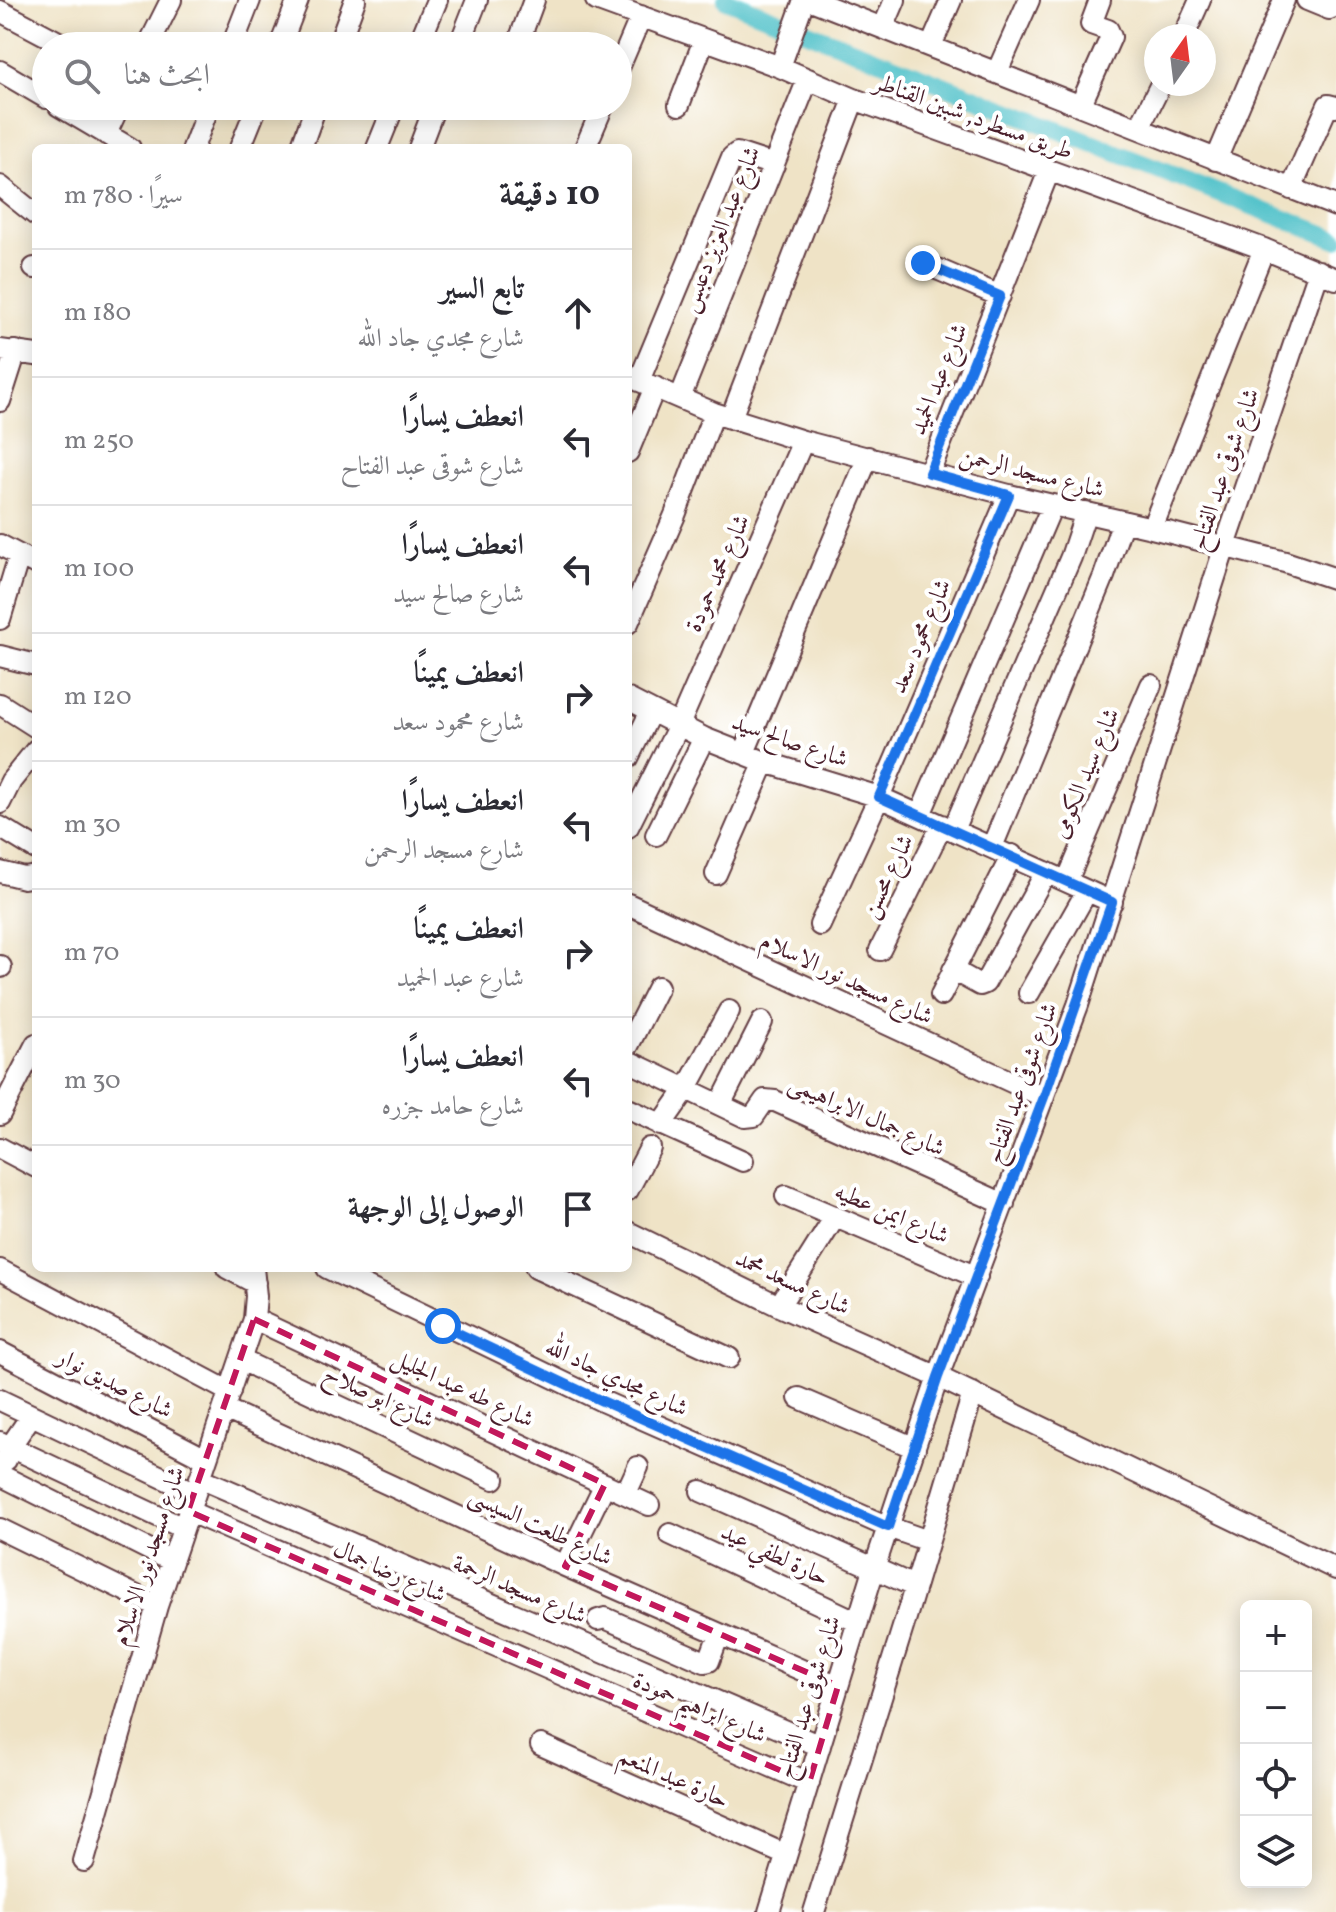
<!DOCTYPE html>
<html lang="ar">
<meta charset="utf-8">
<style>
body{margin:0;font-family:Vollkorn,Amiri,serif;background:#f7f7f7;color:#2b2b33;direction:rtl}
.controls{position:absolute;right:24px;bottom:24px;display:grid;overflow:hidden;border-radius:12px;box-shadow:0 4px 20px #0003}
.controls button{width:72px;height:72px;display:grid;place-items:center;padding:0;border:0;border-bottom:2px solid #e1e1e2;background:#fff;color:#2b2b33;font:40px sans-serif}
.compass{position:absolute;left:1144px;top:24px;width:72px;height:72px;border-radius:50%;background:#fff;box-shadow:0 4px 20px #0003;rotate:14deg}
.stop{position:absolute;width:24px;height:24px;margin:-18px;border:6px solid #1a73e8;border-radius:50%;background:#fff}
.stop.end{background:#1a73e8;border-color:#fff;box-shadow:0 2px 8px #0008}
.list{margin:0;padding:0;list-style:none}
h2{display:flex;justify-content:space-between;align-items:center;height:104px;margin:0;padding:0 32px;font-size:34px}
h2 small{font-size:26px;font-weight:400;color:#7c7c81}
.list li{display:grid;grid-template-columns:52px 1fr auto;gap:24px;align-items:center;box-sizing:border-box;height:128px;padding:0 32px;border-top:2px solid #e1e1e2}
.list b{display:block;font-size:30px;white-space:nowrap}
.list p{margin:0;font-size:26px;white-space:nowrap;color:#7c7c81}
.list em{font-size:26px;font-style:normal;color:#7c7c81}
.icon{flex:none;width:44px;height:44px;fill:none;stroke:currentColor;stroke-width:2;stroke-linecap:round;stroke-linejoin:round}
.map{position:relative;flex:none;width:1336px;height:1912px;overflow:hidden;direction:ltr}
.search{position:absolute;background:#fff;box-shadow:0 4px 20px #0003;left:32px;top:32px;width:600px;height:88px;display:flex;align-items:center;gap:20px;box-sizing:border-box;padding:0 28px;border-radius:44px;color:#7c7c81;font-size:30px}
.panel{position:absolute;background:#fff;box-shadow:0 4px 20px #0003;left:32px;top:144px;width:600px;height:1128px;border-radius:12px;direction:rtl}
.map>svg:first-child{display:block}
</style>
<div class="map">
<svg width="1336" height="1912" viewBox="0 0 1336 1912">
<rect width="100%" height="100%" fill="#fff"/>
<filter id="ink" filterUnits="userSpaceOnUse"><feTurbulence type="fractalNoise" baseFrequency=".0125" numOctaves="2"/><feDisplacementMap in="SourceGraphic" scale="16" xChannelSelector="R" yChannelSelector="G"/><feConvolveMatrix kernelMatrix="1 2 1 2 8 2 1 2 1" color-interpolation-filters="sRGB"/></filter>
<filter id="wash" filterUnits="userSpaceOnUse"><feTurbulence type="fractalNoise" baseFrequency=".006" numOctaves="4" result="noise"/><feDisplacementMap in="SourceGraphic" scale="32" xChannelSelector="R" yChannelSelector="G"/><feGaussianBlur stdDeviation="1.8" result="paint"/><feColorMatrix in="noise" values="0 0 0 0 0 0 0 0 0 0 0 0 0 0 0 0 0 1.4 0 .05"/><feComposite in="paint" operator="in"/></filter>
<g filter="url(#wash)">
<rect width="100%" height="100%" fill="#efe3c6"/>
<g fill="none" stroke-linecap="round" stroke-linejoin="round">
<path stroke="#55c3cb" stroke-width="18" d="M726,0L1336,239"/>
</g>
</g>
<g filter="url(#ink)">
<g fill="none" stroke-linecap="round" stroke-linejoin="round">
<defs>
<path id="minor" d="M596,0L780,67L854,99L1264,249L1336,279
M811,0L1336,206
M1307,0L1329,9L1336,6
M0,11L66,46
M883,28L895,0
M1184,36L1200,0
M148,46L171,0
M232,46L250,0
M280,46L298,0
M338,46L355,0
M418,46L437,0
M459,46L477,0
M517,46L534,0
M931,46L951,0
M780,67L804,0
M618,70L641,16
M0,71L46,98
M997,72L1029,0
M1081,104L1111,37L1108,30L1091,24L1100,0
M679,105L704,40
M59,106L130,148
M1139,128L1161,84
M106,134L119,106
M193,148L209,106
M240,148L257,106
M301,148L316,106
M377,148L394,106
M419,148L435,106
M585,148L603,106
M1216,160L1284,0
M0,186L36,215
M1291,189L1328,105L1336,107
M923,263L1000,296
M34,268H36
M0,350L36,355
M628,376L714,413L803,441L1009,495L1152,528L1285,562L1336,579
M639,381L732,157L737,153L774,165
M680,398L808,79
M0,401L16,351
M731,418L854,99
M628,452L655,387
M929,473L1049,171
M1152,528L1264,249
M0,545L36,564
M0,619L19,556
M628,623L675,515L714,413
M0,656L36,665
M628,699L704,738L765,762L879,797L1112,902
M0,704L36,727
M744,753L868,457
M628,758L651,711
M0,803L11,781L36,750
M920,815L1052,506
M0,827L36,849
M628,827L679,725L803,441
M953,830L1071,557L1086,512
M656,835L704,738
M992,847L1104,576L1123,521
M0,872L24,878L36,876
M716,874L765,762
M1067,881L1151,685
M628,904L1044,1097
M820,925L879,797L1009,495
M880,950L942,825
M0,966L1,967
M953,970L980,985L985,983L1046,872
M1029,993L1087,891
M941,995L1012,855
M628,1046L658,987
M628,1061L745,1117L754,1116L765,1100L775,1101L1004,1204
M720,1105L762,1022
M628,1109L743,1161
M0,1114L36,1044
M661,1125L687,1088L729,1011
M0,1148L36,1167
M628,1190L650,1148
M786,1196L977,1277
M628,1232L779,1306L938,1377L1336,1569
M227,1268L255,1283
M327,1268L602,1401L888,1527L928,1541
M536,1268L729,1358
M0,1270L230,1392
M779,1306L835,1217
M254,1319L649,1505
M0,1352L206,1459
M241,1360L494,1479
M799,1398L915,1448
M0,1400L195,1493
M225,1409L565,1566L838,1686
M0,1442L183,1528
M6,1460L10,1447L31,1416
M0,1475L172,1561
M200,1478L820,1746
M701,1491L914,1586
M626,1493L638,1467
M188,1511L809,1783
M0,1529L157,1606
M670,1534L858,1622
M565,1566L605,1484
M598,1620L605,1618L705,1662L709,1661L719,1634
M541,1745L786,1855
M84,1861L157,1606L254,1319L256,1296L253,1268
M769,1912L874,1569L938,1377L1078,1005L1225,546L1319,271
M814,1912L904,1624L973,1393"/>
</defs>
<use href="#minor" stroke="#633c42" stroke-width="24"/>
<use href="#minor" stroke="#fff" stroke-width="20"/>
</g>
</g>
<g fill="none" stroke-linecap="round" stroke-linejoin="round" filter="url(#ink)">
<path stroke="#1a73e8" stroke-width="10" d="M443,1326L602,1401L888,1527L938,1377L1044,1097L1112,902L879,797L1009,495L929,473L1000,296L923,263"/>
</g>
<path fill="none" stroke="#c2185b" stroke-width="6" stroke-dasharray="16 10" stroke-linejoin="round" d="M254,1319L605,1484L565,1566L838,1686L809,1783L188,1511Z"/>
<g text-anchor="middle" stroke-width="8" stroke-linejoin="round" paint-order="stroke">
<g font-size="24" fill="#4a1f2b" stroke="#fff">
<text transform="translate(974 116) rotate(20)" y="8">طريق مسطرد, شبين القناطر</text>
<text transform="translate(720 229) rotate(-68)" y="8">شارع عبد العزيز دعبس</text>
<text transform="translate(938 379) rotate(-68)" y="8">شارع عبد الحميد</text>
<text transform="translate(1224 469) rotate(-71)" y="8">شارع شوقى عبد الفتاح</text>
<text transform="translate(1032 472) rotate(14)" y="8">شارع مسجد الرحمن</text>
<text transform="translate(717 573) rotate(-66)" y="8">شارع محمد حمودة</text>
<text transform="translate(920 636) rotate(-67)" y="8">شارع محمود سعد</text>
<text transform="translate(790 740) rotate(19)" y="8">شارع صالح سيد</text>
<text transform="translate(1085 773) rotate(-67)" y="8">شارع سيد الكومى</text>
<text transform="translate(887 876) rotate(-64)" y="8">شارع محسن</text>
<text transform="translate(847 978) rotate(25)" y="8">شارع مسجد نور الاسلام</text>
<text transform="translate(1021 1083) rotate(-70)" y="8">شارع شوقى عبد الفتاح</text>
<text transform="translate(867 1115) rotate(24)" y="8">شارع جمال الابراهيمى</text>
<text transform="translate(892 1213) rotate(23)" y="8">شارع ايمن عطيه</text>
<text transform="translate(793 1282) rotate(25)" y="8">شارع مسعد محمد</text>
<text transform="translate(617 1377) rotate(25)" y="8">شارع مجدي جاد الله</text>
<text transform="translate(115 1383) rotate(27)" y="8">شارع صديق نوار</text>
<text transform="translate(463 1388) rotate(25)" y="8">شارع طه عبد الجليل</text>
<text transform="translate(379 1396) rotate(25)" y="8">شارع ابو صلاح</text>
<text transform="translate(541 1526) rotate(25)" y="8">شارع طلعت السيسى</text>
<text transform="translate(775 1554) rotate(25)" y="8">حارة لطفي عيد</text>
<text transform="translate(148 1556) rotate(-72)" y="8">شارع مسجد نور الاسلام</text>
<text transform="translate(390 1571) rotate(24)" y="8">شارع رضا جمال</text>
<text transform="translate(520 1589) rotate(23)" y="8">شارع مسجد الرحمة</text>
<text transform="translate(808 1697) rotate(-73)" y="8">شارع شوقى عبد الفتاح</text>
<text transform="translate(700 1707) rotate(24)" y="8">شارع ابراهيم حمودة</text>
<text transform="translate(674 1777) rotate(24)" y="8">حارة عبد المنعم</text>
</g>
</g>
</svg>
<div class="controls">
<button>+</button>
<button>−</button>
<button><svg class="icon" aria-label="locate" viewBox="0 0 24 24"><circle cx="12" cy="12" r="6"/><path d="M12 2v4M12 18v4M2 12h4M18 12h4"/></svg></button>
<button><svg class="icon" aria-label="layers" viewBox="0 0 24 24"><path d="M12 4l9 5-9 5-9-5zM3 14l9 5 9-5"/></svg></button>
</div>
<svg class="compass" viewBox="-18 -18 36 36"><path d="M0-13l5 13h-10z" fill="#e53935"/><path d="M0 13l5-13h-10z" fill="#7c7c81"/></svg>
<div class="stop" style="left:443px;top:1326px"></div>
<div class="stop end" style="left:923px;top:263px"></div>
<div class="search"><svg class="icon" aria-label="search" viewBox="0 0 24 24"><circle cx="10" cy="10" r="6"/><path d="M15 15l6 6"/></svg>ابحث هنا</div>
<section class="panel">
<h2>10 دقيقة<small>سيرًا · 780 m</small></h2>
<ul class="list">
<li><svg class="icon" aria-label="ahead" viewBox="0 0 24 24"><path d="M12 20V5M6 11l6-6 6 6"/></svg><div><b>تابع السير</b><p>شارع مجدي جاد الله</p></div><em>180 m</em></li>
<li><svg class="icon" aria-label="left" viewBox="0 0 24 24"><path d="M17 20v-9H6M10 6l-5 5 5 5"/></svg><div><b>انعطف يسارًا</b><p>شارع شوقى عبد الفتاح</p></div><em>250 m</em></li>
<li><svg class="icon" aria-label="left" viewBox="0 0 24 24"><path d="M17 20v-9H6M10 6l-5 5 5 5"/></svg><div><b>انعطف يسارًا</b><p>شارع صالح سيد</p></div><em>100 m</em></li>
<li><svg class="icon" aria-label="right" viewBox="0 0 24 24"><path d="M7 20v-9h11M14 6l5 5-5 5"/></svg><div><b>انعطف يمينًا</b><p>شارع محمود سعد</p></div><em>120 m</em></li>
<li><svg class="icon" aria-label="left" viewBox="0 0 24 24"><path d="M17 20v-9H6M10 6l-5 5 5 5"/></svg><div><b>انعطف يسارًا</b><p>شارع مسجد الرحمن</p></div><em>30 m</em></li>
<li><svg class="icon" aria-label="right" viewBox="0 0 24 24"><path d="M7 20v-9h11M14 6l5 5-5 5"/></svg><div><b>انعطف يمينًا</b><p>شارع عبد الحميد</p></div><em>70 m</em></li>
<li><svg class="icon" aria-label="left" viewBox="0 0 24 24"><path d="M17 20v-9H6M10 6l-5 5 5 5"/></svg><div><b>انعطف يسارًا</b><p>شارع حامد جزره</p></div><em>30 m</em></li>
<li><svg class="icon" aria-label="arrive" viewBox="0 0 24 24"><path d="M6 21V4h12l-3 4 3 4H6"/></svg><div><b>الوصول إلى الوجهة</b></div></li>
</ul>
</section>
</div>
